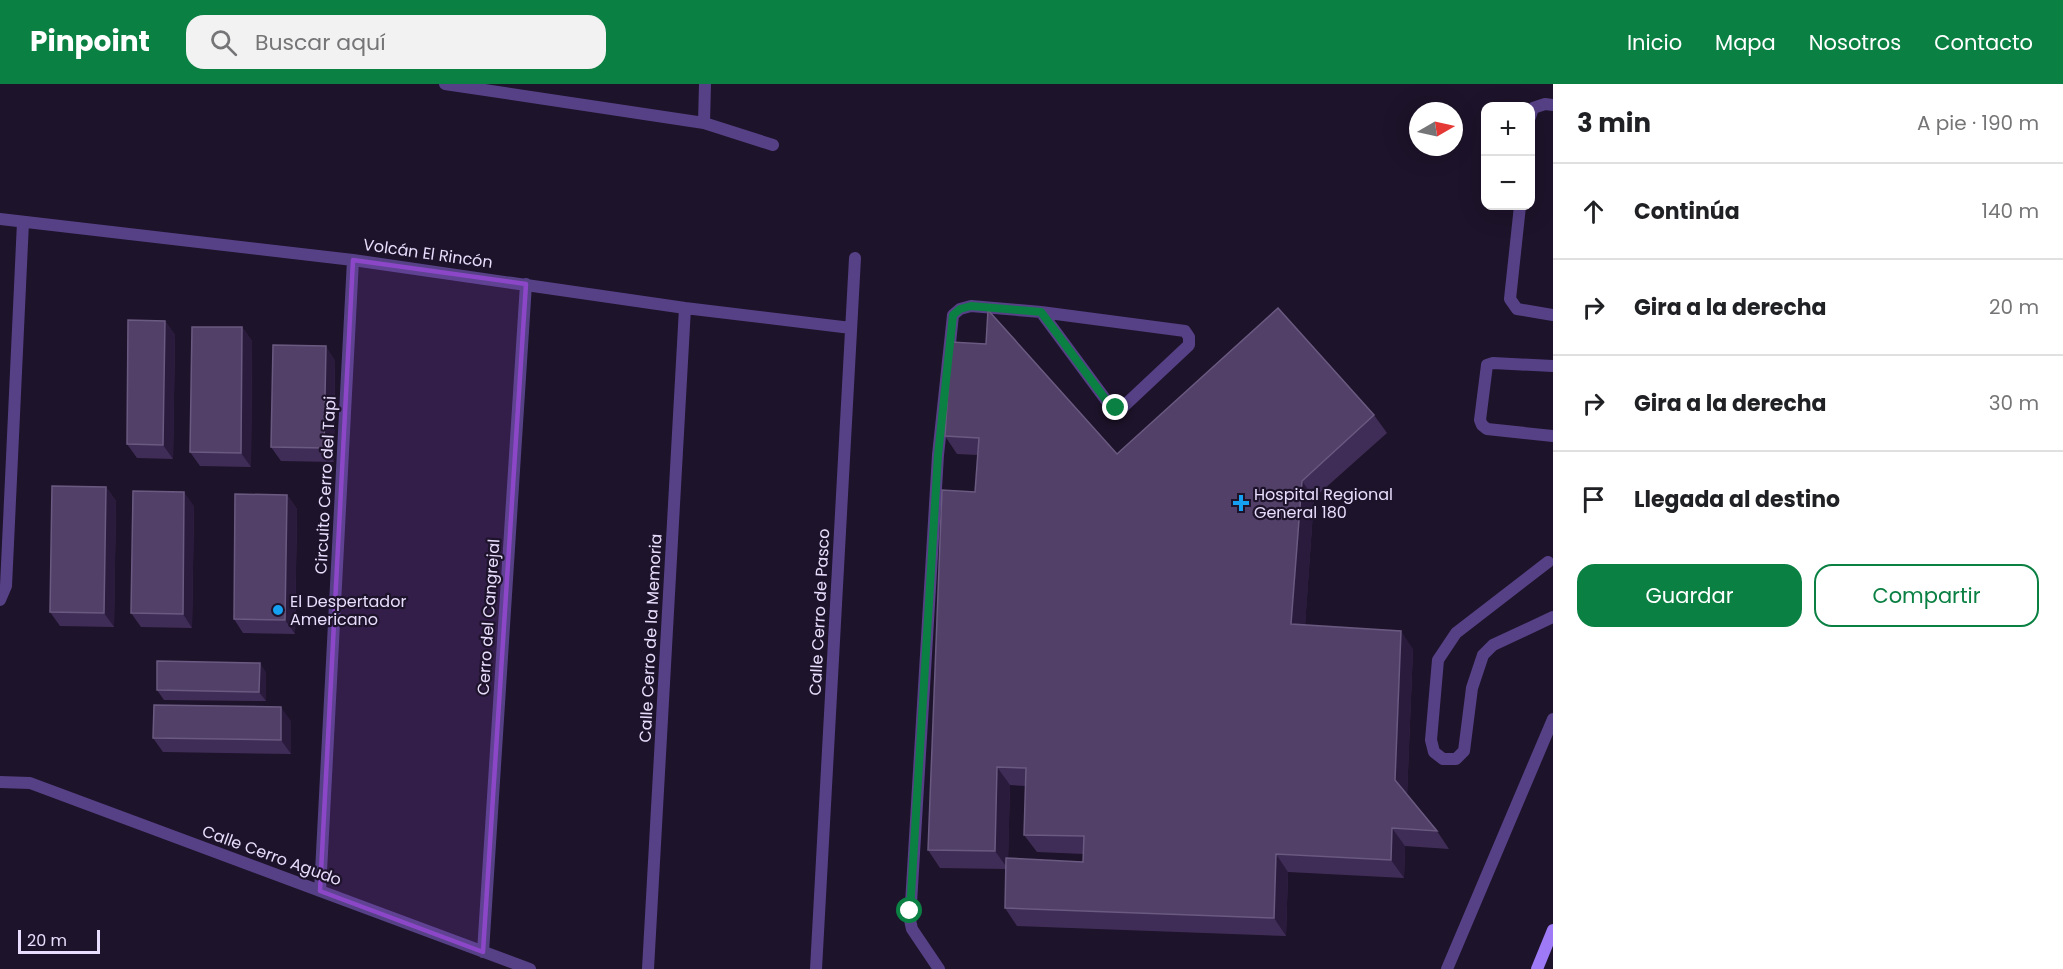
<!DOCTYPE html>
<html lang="es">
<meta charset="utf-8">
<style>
body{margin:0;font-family:Poppins,sans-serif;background:#f2f2f2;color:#202124}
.controls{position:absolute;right:18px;top:18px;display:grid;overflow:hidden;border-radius:12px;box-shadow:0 6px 24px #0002}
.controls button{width:54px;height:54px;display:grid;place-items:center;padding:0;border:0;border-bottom:2px solid #e0e0e0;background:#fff;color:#202124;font:30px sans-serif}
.compass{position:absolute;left:1409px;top:18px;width:54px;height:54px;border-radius:50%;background:#fff;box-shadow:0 6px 24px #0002;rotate:81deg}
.scale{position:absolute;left:18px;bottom:15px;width:82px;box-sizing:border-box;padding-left:6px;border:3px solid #e9ddfd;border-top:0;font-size:16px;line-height:21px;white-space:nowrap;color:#e9ddfd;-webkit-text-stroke:4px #1d132a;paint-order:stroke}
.stop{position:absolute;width:18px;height:18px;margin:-14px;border:4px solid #0b8043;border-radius:50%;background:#fff}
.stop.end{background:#0b8043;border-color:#fff;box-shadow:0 2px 6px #0008}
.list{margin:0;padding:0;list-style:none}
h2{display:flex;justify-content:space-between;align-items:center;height:78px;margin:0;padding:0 24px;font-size:26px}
h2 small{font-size:20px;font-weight:400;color:#757577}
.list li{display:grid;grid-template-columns:39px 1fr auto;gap:18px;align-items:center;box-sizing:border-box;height:96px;padding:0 24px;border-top:2px solid #e0e0e0}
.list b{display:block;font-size:22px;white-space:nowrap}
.list em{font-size:20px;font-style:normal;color:#757577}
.actions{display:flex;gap:12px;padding:18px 24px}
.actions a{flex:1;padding:14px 0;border:2px solid #0b8043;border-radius:18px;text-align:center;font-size:21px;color:#0b8043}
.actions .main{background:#0b8043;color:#fff}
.icon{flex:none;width:33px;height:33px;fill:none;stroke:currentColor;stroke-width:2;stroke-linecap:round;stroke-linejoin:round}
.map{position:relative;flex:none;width:1553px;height:885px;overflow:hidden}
header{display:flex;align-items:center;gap:36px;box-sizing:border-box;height:84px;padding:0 30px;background:#0b8043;color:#fff}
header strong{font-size:28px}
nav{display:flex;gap:33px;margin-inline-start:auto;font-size:21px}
.search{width:420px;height:54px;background:#f2f2f2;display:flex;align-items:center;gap:15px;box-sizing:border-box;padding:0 21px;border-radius:18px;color:#757577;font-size:22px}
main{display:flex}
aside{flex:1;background:#fff}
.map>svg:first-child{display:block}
</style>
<header>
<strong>Pinpoint</strong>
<div class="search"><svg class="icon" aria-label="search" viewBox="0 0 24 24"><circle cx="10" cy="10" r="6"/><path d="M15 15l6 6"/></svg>Buscar aquí</div>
<nav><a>Inicio</a><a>Mapa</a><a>Nosotros</a><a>Contacto</a></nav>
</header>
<main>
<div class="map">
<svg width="1553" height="885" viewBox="0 0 1553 885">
<rect width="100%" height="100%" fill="#1d132a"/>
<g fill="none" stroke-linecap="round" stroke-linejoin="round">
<path stroke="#564186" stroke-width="12" d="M1530,33L1533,24L1545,20L1553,21
M1520,122L1510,215L1517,225L1553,231
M1553,282L1493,279L1487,281L1480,336L1482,341L1487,345L1553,352
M1548,478L1456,549L1438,576L1431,656L1434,668L1443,675H1456L1464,667L1472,604L1483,571L1493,561L1553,533
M939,885L912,845L910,836L938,371L953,231L960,225L971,222L1041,228L1185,247L1189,253V261L1124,322L1116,325L1109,320L1041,228
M1447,885L1553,635"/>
<path stroke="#564186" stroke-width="12" d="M445,0L704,39L773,61
M704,39L705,0
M0,135L353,176L685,224L851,244
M0,516L6,502L23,138
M0,698L30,699L530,885
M320,807L353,176
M483,868L526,200
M648,885L685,224
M816,885L855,174"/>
<path stroke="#9f7af7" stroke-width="12" d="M1537,885L1553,846"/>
</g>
<path fill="#402d57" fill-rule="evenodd" d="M165,237L175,251L173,375L137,374L127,360Z
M242,243L252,257L251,383L200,382L190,368Z
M951,258L1117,370L1374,331L1387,349L1314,414L1305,541L1413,565L1407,711L1437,747L1449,765L1405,762L1404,794L1288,788L1286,852L1017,842L1005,824L1006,785L940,784L928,766L975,408L978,371L957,370L945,352ZM1010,701L1026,702L1024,751L1037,768L1084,770L1083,778L1008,774Z
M335,276L334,378L281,377L271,363Z
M106,403L116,417L114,543L60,542L50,528Z
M287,411L297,425L295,550L243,549L234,535Z
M194,422L192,544L141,543L131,529Z
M266,588V617L164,616L157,606Z
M291,637V670L163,668L153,654Z"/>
<path fill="#2a1b3d" d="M165,237L175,251L173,375L163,361Z
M242,243L252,257L251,383L241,369Z
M326,262L335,276L334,378L324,364Z
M1302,397L1314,414L1304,558L1291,540Z
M106,403L116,417L114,543L104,529Z
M184,408L194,422L192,544L183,530Z
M287,411L297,425L295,550L285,536Z
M1401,547L1413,565L1407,714L1395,696Z
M260,579L266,588V617L259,608Z
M281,623L291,637V670L281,656Z
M997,683L1010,701L1008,785L995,767Z
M1392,744L1405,762L1404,794L1391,776Z
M1276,770L1288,788L1286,852L1274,834Z"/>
<path fill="#524068" stroke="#6a5980" stroke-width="1.5" d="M1278,224L1374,331L1302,397L1291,540L1401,547L1395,696L1437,747L1392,744L1391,776L1276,770L1274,834L1005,824L1006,774L1083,778L1084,752L1024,751L1026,684L997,683L995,767L928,766L942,406L975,408L979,354L945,352L951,258L986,260L988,226L1117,370Z
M128,236L165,237L163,361L127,360Z
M192,243H242L241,369L190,368Z
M273,261L326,262L324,364L271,363Z
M52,402L106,403L104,529L50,528Z
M133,407L184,408L183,530L131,529Z
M235,410L287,411L285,536L234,535Z
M157,577L260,579L259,608L157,606Z
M154,621L281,623V656L153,654Z"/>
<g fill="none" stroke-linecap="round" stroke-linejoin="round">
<path stroke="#0b8043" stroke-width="8" d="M910,827L938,371L953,231L960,225L971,222L1041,228L1109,320L1116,324"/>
</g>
<path fill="#8c47c8" fill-opacity="0.2" stroke="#8c47c8" stroke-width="4.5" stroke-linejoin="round" d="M353,176L526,200L483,868L320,807Z"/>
<g fill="#15a0f1" stroke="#1d132a" stroke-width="2">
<path d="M1238 410h6v6h6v6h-6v6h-6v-6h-6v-6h6z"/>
<circle cx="278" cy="526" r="6"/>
</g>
<g text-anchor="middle" stroke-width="4.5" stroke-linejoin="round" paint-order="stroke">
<g font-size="16" fill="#e9ddfd" stroke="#1d132a">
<text transform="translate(428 169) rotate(8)" y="6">Volcán El Rincón</text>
<text transform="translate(325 401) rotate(-87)" y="6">Circuito Cerro del Tapi</text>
<text transform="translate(819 528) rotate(-87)" y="6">Calle Cerro de Pasco</text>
<text transform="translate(488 533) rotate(-86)" y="6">Cerro del Cangrejal</text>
<text transform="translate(650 554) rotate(-87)" y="6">Calle Cerro de la Memoria</text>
<text transform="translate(272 771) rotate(20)" y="6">Calle Cerro Agudo</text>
</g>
<g font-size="16" fill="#e9ddfd" stroke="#1d132a" text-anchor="start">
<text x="1254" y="416">Hospital Regional<tspan x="1254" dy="18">General 180</tspan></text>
<text x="290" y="523">El Despertador<tspan x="290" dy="18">Americano</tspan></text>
</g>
</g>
</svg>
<div class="controls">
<button>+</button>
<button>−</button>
</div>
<svg class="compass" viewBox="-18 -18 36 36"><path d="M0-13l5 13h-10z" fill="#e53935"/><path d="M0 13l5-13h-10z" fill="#757577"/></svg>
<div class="scale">20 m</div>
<div class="stop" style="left:910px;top:827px"></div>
<div class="stop end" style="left:1116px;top:324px"></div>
</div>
<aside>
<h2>3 min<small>A pie · 190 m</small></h2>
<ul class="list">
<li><svg class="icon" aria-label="ahead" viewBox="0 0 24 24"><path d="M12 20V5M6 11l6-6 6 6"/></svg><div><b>Continúa</b></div><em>140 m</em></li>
<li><svg class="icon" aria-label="right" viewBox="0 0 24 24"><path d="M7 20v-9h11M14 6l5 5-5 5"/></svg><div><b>Gira a la derecha</b></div><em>20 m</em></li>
<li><svg class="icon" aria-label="right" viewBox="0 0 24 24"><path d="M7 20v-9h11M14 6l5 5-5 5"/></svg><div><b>Gira a la derecha</b></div><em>30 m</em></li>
<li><svg class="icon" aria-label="arrive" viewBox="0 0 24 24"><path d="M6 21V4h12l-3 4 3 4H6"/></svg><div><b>Llegada al destino</b></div></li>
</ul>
<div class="actions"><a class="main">Guardar</a><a>Compartir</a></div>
</aside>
</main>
